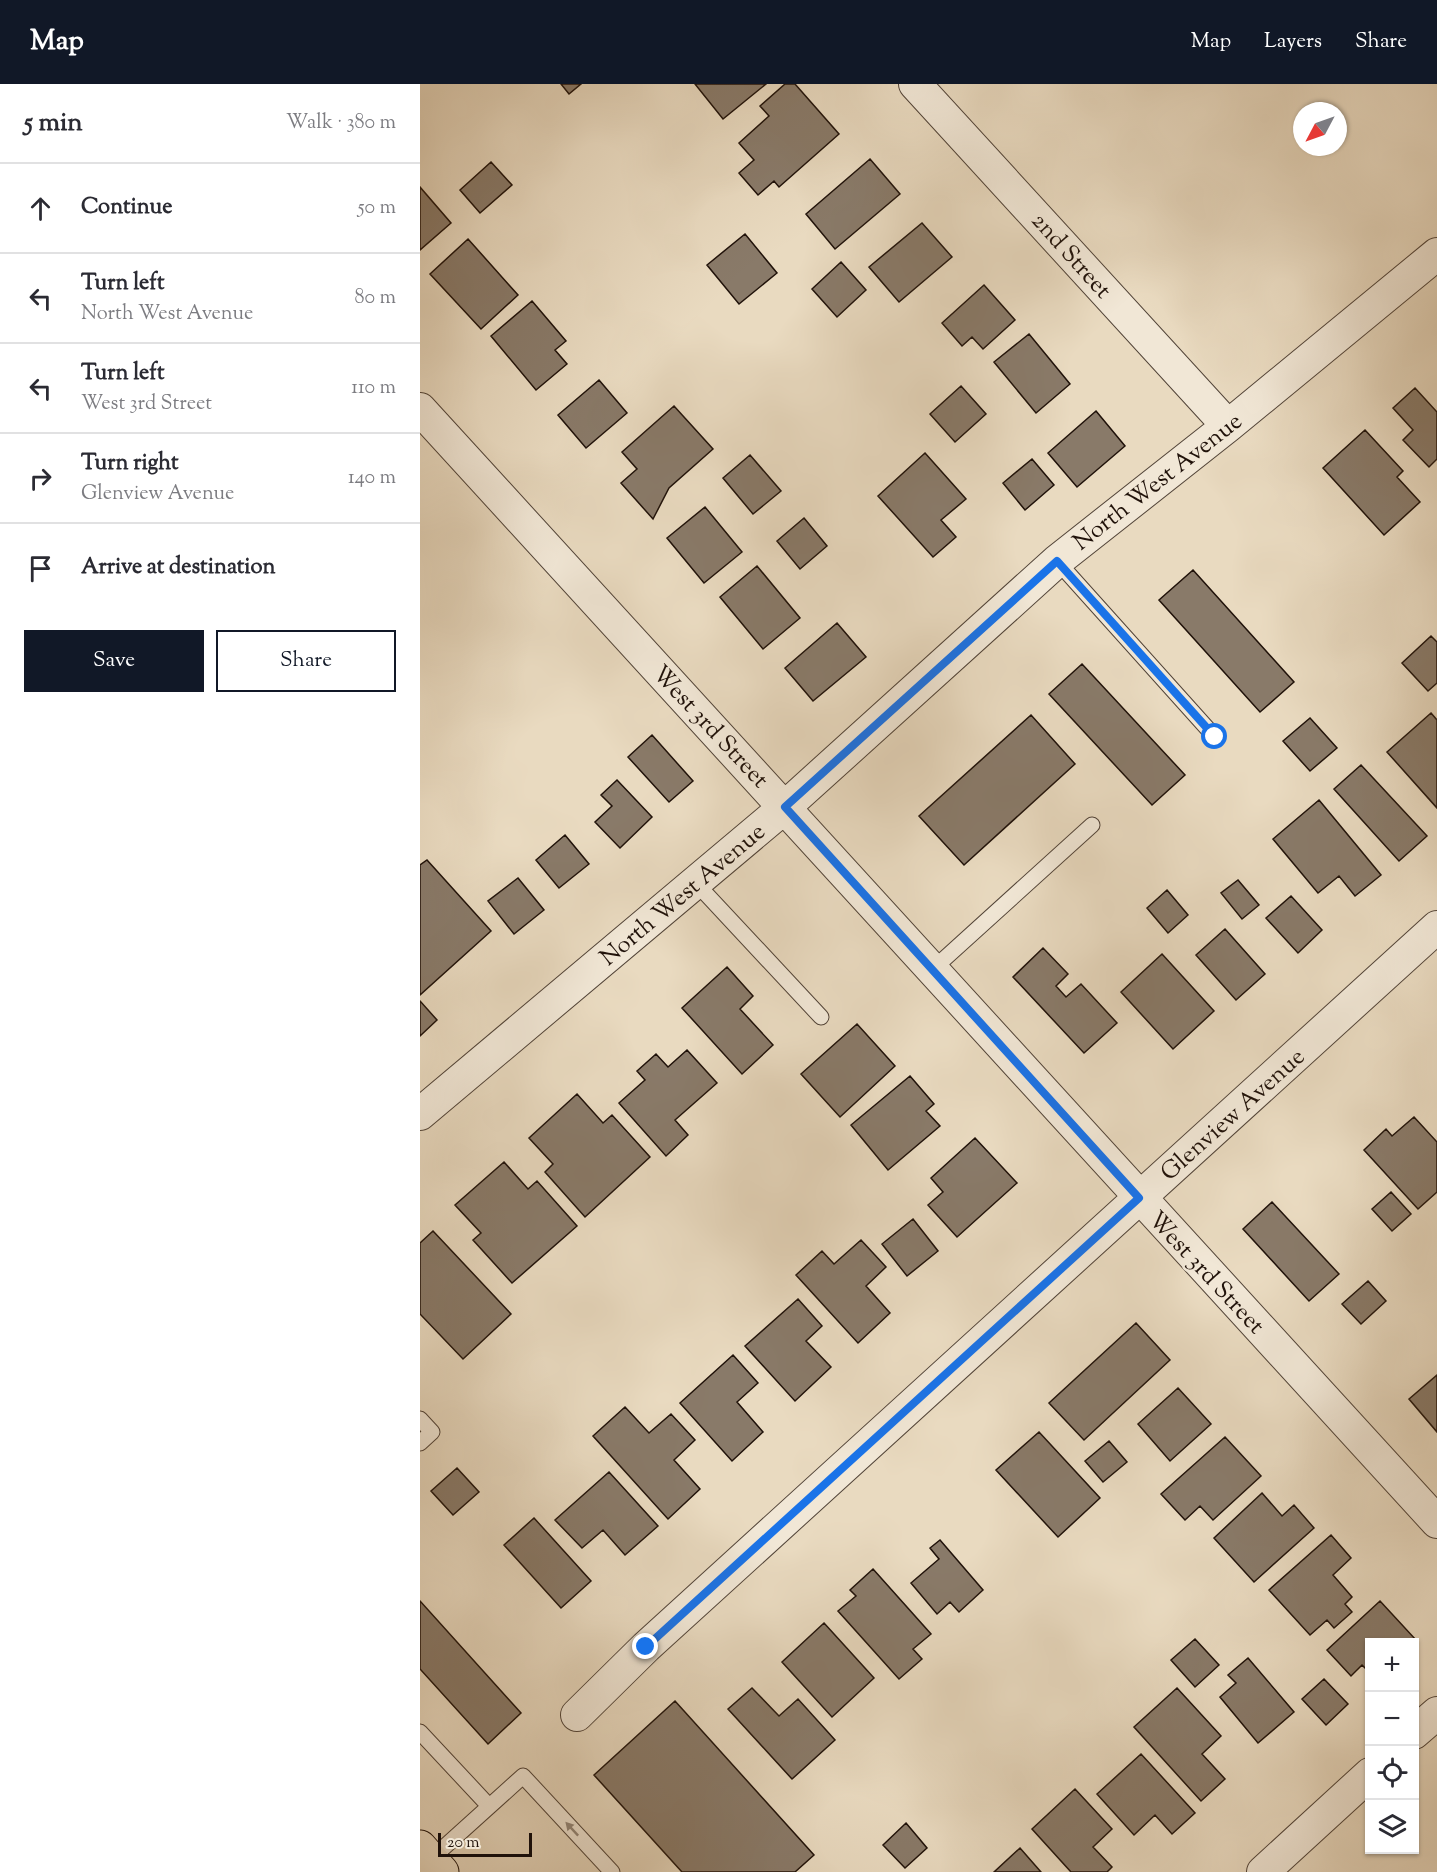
<!DOCTYPE html>
<meta charset="utf-8">
<style>
body{margin:0;font-family:"Sorts Mill Goudy",serif;background:#f2f2f3;color:#2b2b33}
.controls{position:absolute;right:18px;bottom:18px;display:grid;overflow:hidden;border-radius:0px;box-shadow:0 2px 4px #0004}
.controls button{width:54px;height:54px;display:grid;place-items:center;padding:0;border:0;border-bottom:2px solid #e1e1e2;background:#fff;color:#2b2b33;font:30px sans-serif}
.compass{position:absolute;left:873px;top:18px;width:54px;height:54px;border-radius:50%;background:#fff;box-shadow:0 2px 4px #0004;rotate:229deg}
.scale{position:absolute;left:18px;bottom:15px;width:94px;box-sizing:border-box;padding-left:6px;border:3px solid #20120a;border-top:0;font-size:16px;line-height:21px;white-space:nowrap;color:#20120a;-webkit-text-stroke:4px #f1e7d6;paint-order:stroke}
.stop{position:absolute;width:18px;height:18px;margin:-14px;border:4px solid #1a73e8;border-radius:50%;background:#fff}
.stop.end{background:#1a73e8;border-color:#fff;box-shadow:0 2px 6px #0008}
.list{margin:0;padding:0;list-style:none}
h2{display:flex;justify-content:space-between;align-items:center;height:78px;margin:0;padding:0 24px;font-size:26px}
h2 small{font-size:20px;font-weight:400;color:#7c7c81}
.list li{display:grid;grid-template-columns:39px 1fr auto;gap:18px;align-items:center;box-sizing:border-box;height:90px;padding:0 24px;border-top:2px solid #e1e1e2}
.list b{display:block;font-size:22px;white-space:nowrap}
.list p{margin:0;font-size:20px;white-space:nowrap;color:#7c7c81}
.list em{font-size:20px;font-style:normal;color:#7c7c81}
.actions{display:flex;gap:12px;padding:18px 24px}
.actions a{flex:1;padding:14px 0;border:2px solid #111827;border-radius:0px;text-align:center;font-size:21px;color:#111827}
.actions .main{background:#111827;color:#fff}
.icon{flex:none;width:33px;height:33px;fill:none;stroke:currentColor;stroke-width:2;stroke-linecap:round;stroke-linejoin:round}
.map{position:relative;flex:none;width:1017px;height:1788px;overflow:hidden}
header{display:flex;align-items:center;gap:36px;box-sizing:border-box;height:84px;padding:0 30px;background:#111827;color:#fff}
header strong{font-size:28px}
nav{display:flex;gap:33px;margin-inline-start:auto;font-size:21px}
main{display:flex}
aside{flex:1;background:#fff}
.map>svg:first-child{display:block}
</style>
<header>
<strong>Map</strong>
<nav><a>Map</a><a>Layers</a><a>Share</a></nav>
</header>
<main>
<aside>
<h2>5 min<small>Walk · 380 m</small></h2>
<ul class="list">
<li><svg class="icon" aria-label="ahead" viewBox="0 0 24 24"><path d="M12 20V5M6 11l6-6 6 6"/></svg><div><b>Continue</b></div><em>50 m</em></li>
<li><svg class="icon" aria-label="left" viewBox="0 0 24 24"><path d="M17 20v-9H6M10 6l-5 5 5 5"/></svg><div><b>Turn left</b><p>North West Avenue</p></div><em>80 m</em></li>
<li><svg class="icon" aria-label="left" viewBox="0 0 24 24"><path d="M17 20v-9H6M10 6l-5 5 5 5"/></svg><div><b>Turn left</b><p>West 3rd Street</p></div><em>110 m</em></li>
<li><svg class="icon" aria-label="right" viewBox="0 0 24 24"><path d="M7 20v-9h11M14 6l5 5-5 5"/></svg><div><b>Turn right</b><p>Glenview Avenue</p></div><em>140 m</em></li>
<li><svg class="icon" aria-label="arrive" viewBox="0 0 24 24"><path d="M6 21V4h12l-3 4 3 4H6"/></svg><div><b>Arrive at destination</b></div></li>
</ul>
<div class="actions"><a class="main">Save</a><a>Share</a></div>
</aside>
<div class="map">
<svg width="1017" height="1788" viewBox="0 0 1017 1788">
<rect width="100%" height="100%" fill="#e9dac0"/>
<filter id="stains"><feTurbulence type="fractalNoise" baseFrequency=".00333" numOctaves="4"/><feColorMatrix values="0 0 0 0 .2 0 0 0 0 .09 0 0 0 0 .02 0 0 0 .5 -.17"/></filter>
<radialGradient id="worn" r=".72"><stop offset=".6" stop-color="#630" stop-opacity="0"/><stop offset="1" stop-color="#630" stop-opacity=".3"/></radialGradient>
<path fill="#897a69" stroke="#20120a" stroke-width="1.5" d="M141,0H161L149,10Z
M275,0H346L303,35Z
M365,0H375L419,50L359,103L354,97L338,111L319,89L334,76L319,59L349,32L340,22Z
M450,75L480,110L415,165L386,130Z
M71,78L92,101L60,129L40,106Z
M0,103L31,139L0,166Z
M502,139L532,173L479,218L449,183Z
M325,150L357,189L319,220L287,181Z
M48,155L98,211L61,245L10,190Z
M421,178L446,206L417,233L392,205Z
M564,201L595,236L563,265L552,253L542,262L522,239Z
M112,217L146,257L135,266L147,280L116,306L71,252Z
M609,250L650,300L616,329L574,278Z
M179,296L207,329L166,364L138,331Z
M541,302L566,330L535,358L510,330Z
M995,304L1017,328V375L1009,383L983,356L993,346L973,324Z
M254,322L293,365L249,404L233,435L201,399L217,385L202,368Z
M676,327L705,362L657,403L628,369Z
M945,346L983,387L977,393L1000,418L964,451L903,384Z
M505,369L546,415L521,436L536,453L513,473L458,412Z
M330,371L361,407L333,430L303,394Z
M612,375L634,401L605,426L583,399Z
M285,423L322,468L284,499L247,454Z
M384,434L407,462L380,485L357,457Z
M337,482L380,534L343,565L300,513Z
M773,486L874,598L840,628L739,516Z
M417,539L446,573L393,617L365,584Z
M1011,552L1017,558V599L1008,607L982,579Z
M662,580L765,691L732,721L629,610Z
M1011,629L1017,636V724L967,668Z
M611,631L655,680L544,781L499,732Z
M890,634L917,664L890,687L863,657Z
M232,651L273,697L249,718L208,673Z
M941,681L1007,752L979,777L914,705Z
M197,696L232,733L200,764L175,738L192,722L181,711Z
M899,716L961,791L935,812L919,792L898,809L853,755Z
M145,751L169,780L139,804L116,776Z
M7,776L71,847L0,911V781Z
M98,794L124,826L94,850L68,817Z
M818,796L839,821L822,835L801,809Z
M747,806L768,831L748,849L727,824Z
M871,812L902,846L878,869L846,834Z
M805,845L845,890L816,916L776,871Z
M623,864L648,890L636,902L646,913L661,900L697,939L664,969L593,893Z
M742,870L794,927L753,965L701,908Z
M307,883L333,912L320,925L353,961L322,990L262,924Z
M0,917L17,936L0,952Z
M437,940L475,982L420,1033L381,990Z
M267,966L297,999L255,1036L268,1051L246,1072L199,1019L225,996L217,987L236,970L248,983Z
M490,992L514,1020L506,1027L520,1042L468,1086L431,1041Z
M157,1010L183,1039L192,1031L230,1073L165,1133L125,1088L133,1080L109,1054Z
M994,1033L1017,1058V1108L998,1125L944,1066L966,1045L972,1052Z
M555,1054L597,1099L537,1153L508,1121L523,1108L511,1094Z
M84,1078L108,1105L117,1097L157,1142L92,1199L53,1156L61,1149L35,1121Z
M971,1108L991,1130L972,1147L952,1125Z
M852,1118L919,1190L889,1217L823,1145Z
M493,1135L518,1167L487,1192L462,1160Z
M13,1147L91,1230L43,1275L0,1230V1159Z
M441,1156L466,1183L446,1202L470,1229L438,1259L376,1191L402,1167L414,1180Z
M948,1197L966,1217L941,1240L922,1220Z
M378,1215L402,1242L386,1257L411,1283L375,1317L325,1262Z
M716,1239L750,1276L664,1356L629,1319Z
M313,1271L338,1299L317,1318L343,1348L312,1377L260,1319Z
M1017,1291V1348L989,1315Z
M758,1304L791,1340L750,1377L718,1340Z
M205,1323L229,1349L251,1330L275,1356L254,1376L280,1405L248,1435L173,1352Z
M619,1348L680,1414L638,1453L576,1386Z
M805,1353L841,1392L793,1436L780,1422L765,1436L741,1410Z
M689,1357L707,1378L683,1398L665,1377Z
M37,1384L59,1408L33,1431L11,1407Z
M189,1388L238,1442L205,1471L183,1446L162,1464L135,1436Z
M842,1409L862,1432L874,1421L894,1444L834,1498L794,1454Z
M114,1434L171,1497L141,1524L84,1461Z
M911,1451L931,1474L913,1491L932,1513L925,1520L932,1528L914,1544L907,1536L890,1551L849,1506Z
M520,1456L563,1506L539,1528L530,1518L517,1530L491,1499L519,1475L510,1464Z
M453,1485L511,1550L493,1565L502,1575L479,1595L418,1527L436,1512L430,1506Z
M0,1517L101,1629L68,1660L0,1585Z
M960,1517L997,1557L994,1559L950,1558V1589L942,1581L931,1592L907,1566Z
M404,1539L454,1594L412,1633L362,1578Z
M775,1555L799,1581L775,1603L751,1576Z
M828,1574L874,1628L838,1659L800,1613L816,1599L808,1591Z
M904,1595L928,1620L906,1641L882,1615Z
M332,1604L359,1632L378,1615L415,1656L372,1695L308,1625Z
M757,1604L801,1652L782,1670L805,1695L781,1717L714,1643Z
M255,1617L394,1771L375,1788H262L174,1691Z
M721,1670L775,1729L752,1750L735,1731L714,1751L677,1710Z
M655,1705L692,1745L673,1763L692,1783L687,1788H651L612,1745Z
M486,1739L507,1764L485,1784L463,1761Z
M600,1764L621,1788H574Z"/>
<g fill="none" stroke-linecap="round" stroke-linejoin="round">
<defs>
<path id="lane" d="M637,477L795,653
M275,798L401,933
M512,886L672,741
M0,1335L12,1348L0,1359
M0,1648L69,1722
M11,1775L103,1692L192,1788"/>
<path id="street" d="M495,0L808,342
M0,325L1017,1438
M0,1030L365,723L637,477L808,342L1017,170
M157,1631L226,1563L1017,843
M994,1649L1017,1629
M843,1788L950,1690"/>
<path id="primary" d="M0,1763L22,1788"/>
</defs>
<use href="#lane" stroke="#524438" stroke-width="17"/>
<use href="#street" stroke="#524438" stroke-width="34"/>
<use href="#primary" stroke="#20120a" stroke-width="35"/>
<use href="#lane" stroke="#f1e7d6" stroke-width="15"/>
<use href="#street" stroke="#f1e7d6" stroke-width="32"/>
<use href="#primary" stroke="#e9dac0" stroke-width="33"/>
</g>
<defs><path id="oneway-solid" d="M-6-.8H1V-3.2L6.5 0L1 3.2V.8H-6Z" transform="scale(1.5)"/></defs>
<use fill="#93877a" href="#oneway-solid" transform="translate(152 1745) rotate(-133)"/>
<g fill="none" stroke-linecap="round" stroke-linejoin="round">
<path stroke="#1a73e8" stroke-width="8" d="M226,1563L719,1114L365,723L637,477L795,653"/>
</g>
<g text-anchor="middle" stroke-width="5" stroke-linejoin="round" paint-order="stroke">
<g font-size="24" fill="#20120a" stroke="#f1e7d6">
<text transform="translate(652 171) rotate(48)" y="8">2nd Street</text>
<text transform="translate(737 397) rotate(-38)" y="8">North West Avenue</text>
<text transform="translate(291 642) rotate(47)" y="8">West 3rd Street</text>
<text transform="translate(262 810) rotate(-40)" y="8">North West Avenue</text>
<text transform="translate(812 1030) rotate(-42)" y="8">Glenview Avenue</text>
<text transform="translate(787 1188) rotate(47)" y="8">West 3rd Street</text>
</g>
</g>
<rect width="100%" height="100%" filter="url(#stains)"/>
<rect width="100%" height="100%" fill="url(#worn)"/>
</svg>
<div class="controls">
<button>+</button>
<button>−</button>
<button><svg class="icon" aria-label="locate" viewBox="0 0 24 24"><circle cx="12" cy="12" r="6"/><path d="M12 2v4M12 18v4M2 12h4M18 12h4"/></svg></button>
<button><svg class="icon" aria-label="layers" viewBox="0 0 24 24"><path d="M12 4l9 5-9 5-9-5zM3 14l9 5 9-5"/></svg></button>
</div>
<svg class="compass" viewBox="-18 -18 36 36"><path d="M0-13l5 13h-10z" fill="#e53935"/><path d="M0 13l5-13h-10z" fill="#7c7c81"/></svg>
<div class="scale">20 m</div>
<div class="stop" style="left:795px;top:653px"></div>
<div class="stop end" style="left:226px;top:1563px"></div>
</div>
</main>
